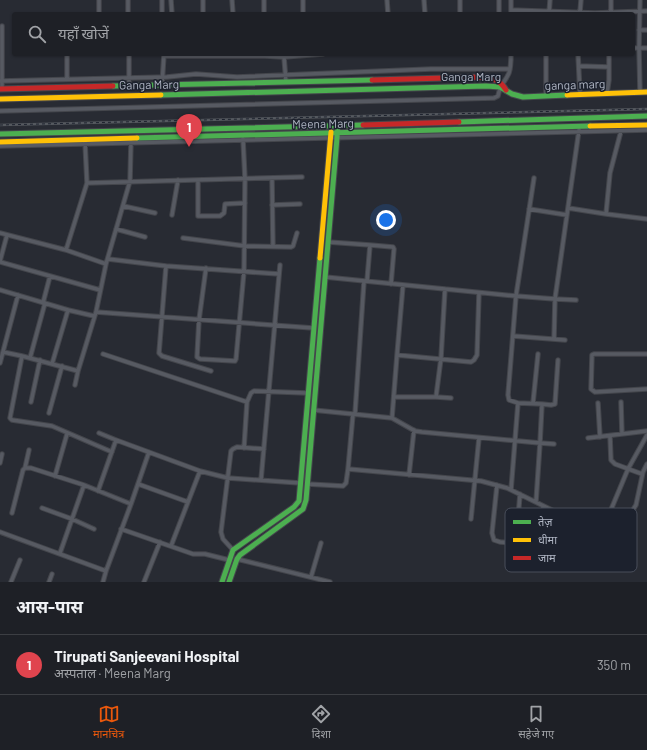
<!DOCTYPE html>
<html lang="hi">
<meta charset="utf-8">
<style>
body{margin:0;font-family:Barlow,"Noto Sans Devanagari",sans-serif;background:#26282e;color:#f1f3f6}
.you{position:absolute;left:386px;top:220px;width:14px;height:14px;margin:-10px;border:3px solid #fff;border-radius:50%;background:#1a73e8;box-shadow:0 0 0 6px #1a73e833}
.badge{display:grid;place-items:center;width:26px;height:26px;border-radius:50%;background:#ea580c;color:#fff;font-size:13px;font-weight:700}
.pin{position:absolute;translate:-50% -33px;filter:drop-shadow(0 1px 2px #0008)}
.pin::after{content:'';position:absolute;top:21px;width:14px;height:12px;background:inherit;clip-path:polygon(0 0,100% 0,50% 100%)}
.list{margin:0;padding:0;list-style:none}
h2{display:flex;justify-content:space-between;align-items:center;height:52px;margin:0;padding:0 16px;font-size:17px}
h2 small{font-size:13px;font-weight:400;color:#a1a3a7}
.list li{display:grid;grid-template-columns:26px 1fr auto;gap:12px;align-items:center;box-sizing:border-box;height:60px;padding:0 16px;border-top:1px solid #3c3e43}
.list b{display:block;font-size:15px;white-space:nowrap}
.list p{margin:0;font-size:13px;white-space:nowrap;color:#a1a3a7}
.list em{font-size:13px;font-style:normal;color:#a1a3a7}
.icon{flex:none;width:22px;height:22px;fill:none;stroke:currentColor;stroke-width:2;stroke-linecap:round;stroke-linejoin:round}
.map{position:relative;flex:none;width:647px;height:582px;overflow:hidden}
.search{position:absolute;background:#1e2026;box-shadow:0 1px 3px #0004;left:12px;right:12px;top:12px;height:44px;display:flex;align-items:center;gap:10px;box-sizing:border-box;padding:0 14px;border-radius:4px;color:#a1a3a7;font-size:15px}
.sheet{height:112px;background:#1e2026}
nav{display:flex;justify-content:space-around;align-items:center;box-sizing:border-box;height:56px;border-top:1px solid #3c3e43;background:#1e2026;font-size:11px;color:#a1a3a7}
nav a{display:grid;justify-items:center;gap:2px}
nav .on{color:#ea580c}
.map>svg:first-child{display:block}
</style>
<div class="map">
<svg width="647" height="582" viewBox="0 0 647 582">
<rect width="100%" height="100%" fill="#282b33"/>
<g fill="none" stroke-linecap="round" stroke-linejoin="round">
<defs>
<path id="street" d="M99,0V14
M128,0V14
M162,0V14
M171,0L172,14
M232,0L233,14
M264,0V14
M387,0L388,14
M424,0L425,14
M460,0V14
M511,0V14
M511,10L595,13L647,11
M580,12L581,0
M611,13V0
M203,14V0
M303,14V0
M499,14V0
M549,14L550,0
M2,26V89
M639,30H647
M633,48H647
M129,54V85
M578,54L580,94
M164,56H265L284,57L323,54
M284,57L286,82
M579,66L609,67
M67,79V54
M0,81L167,77L196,74L237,77L431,69H510
M162,85L164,54
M640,92L639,48L640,0
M607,93L609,80V54
M546,96V54
M0,111L494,98L498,96C500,85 505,82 509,73C511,67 511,60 511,54
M0,146L647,130
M272,178L273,246
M198,180V216H220L224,213L225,204L245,203
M87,183L302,177
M272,205L300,204
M123,206L155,213
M568,208L606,214L647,219
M529,209L567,215
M606,214L610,173L621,131
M172,215L178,180
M116,229L145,237
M0,233L66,250L106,264
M183,238L245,246L291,247L293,246L297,233
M328,242L370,245L367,281
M370,245L393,247L394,249L391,284
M66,250L87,183L85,142
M108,259L166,266
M0,261L7,235
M0,262L100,290
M206,268L199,320L197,357L200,359L235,361L236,359L244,271L245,179L243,139
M325,277L516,296L534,178
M403,285L397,355L471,362L474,360L477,355L479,293
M0,290L68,310L94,316
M576,300L555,299L579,130
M43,303L50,276
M96,312L313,328
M513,336L565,340
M3,352L22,356L78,371
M103,354L247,402L244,448
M647,354H594L592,355L591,389L595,392L647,389
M22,356L10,418L12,420L52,426L112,452
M30,358L45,303
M0,363L18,295
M52,364L68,310
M211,371L162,356L159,353L166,266L279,274
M75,385L78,371L96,312L106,264L130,181L131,142
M394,397H436L441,358L445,289
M436,397L451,398
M31,402L40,360
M247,402L251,393L254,391L307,393
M621,402L622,434
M518,403L542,404L540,443L554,444
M533,403L538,354
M598,403L600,437
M542,404L551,405L555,404L558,360
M313,410L392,418L415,431L422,432L540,443L536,502
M49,413L62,366
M355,414L364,281
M392,418L397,355
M99,433L116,440
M610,436L611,460L615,464L642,474
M588,438L647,431
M0,463L2,454
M25,468L29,450
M348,469L353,414
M409,475L414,430
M55,476L67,434
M261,480L280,265
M138,484L188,502
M307,484L343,486L346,483L348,469L481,481L507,488L562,515C582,521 602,523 623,525L636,505L643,472L647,464
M497,485L492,533L494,540L500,542L547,545
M511,490L518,403L509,400L508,395L516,296L555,299L554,339
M98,491L116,440L200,471L228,478L300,483
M131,504L149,452
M42,508L72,519L94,529
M12,513L23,470L25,468H31L84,485
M471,519L479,438
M605,524L628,469L647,435
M121,529L193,554H205L229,560
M0,532L106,571L103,582
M516,543L520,494
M540,544L543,506
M171,546L200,471
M233,550L223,539L221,532L231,451L233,449L237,447L264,449
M60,553L84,485L131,504L106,571
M237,559L330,582
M311,577L321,543
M11,582L20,560
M49,582L52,574
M144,582L160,542"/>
<path id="fast" d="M113,86L372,80
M161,95L486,86L500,87L512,94L523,97L567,95
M459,122L647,116
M0,134L363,125
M137,138L590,126
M222,582L233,550L294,507L299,501L320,258
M229,582L237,559L240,555L303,509L306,500L338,126"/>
<path id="slow" d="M567,95L647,92
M0,99L161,95
M590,126L647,125
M0,142L137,138
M320,258L331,132"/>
<path id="jam" d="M372,80L482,77C493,78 500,80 506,90
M0,89L113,86
M363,125L459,122"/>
</defs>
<use href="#street" stroke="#44464c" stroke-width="5.5"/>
<use href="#fast" stroke="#44464c" stroke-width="7"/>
<use href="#slow" stroke="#44464c" stroke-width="7"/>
<use href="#jam" stroke="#44464c" stroke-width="7"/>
<use href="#street" stroke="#575a62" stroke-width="3.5"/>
<use href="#fast" stroke="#4caf50" stroke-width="5"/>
<use href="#slow" stroke="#ffc107" stroke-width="5"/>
<use href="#jam" stroke="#c62828" stroke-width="5"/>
<defs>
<path id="rail" d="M0,125L647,109"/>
</defs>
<use href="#rail" stroke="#55595f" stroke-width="2.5"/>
<use href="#rail" stroke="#1c212d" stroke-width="1" stroke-dasharray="3" stroke-linecap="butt"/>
</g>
<g text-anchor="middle" stroke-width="3" stroke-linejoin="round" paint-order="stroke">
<g font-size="12" fill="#b1b7c5" stroke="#1c212d">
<text x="471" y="81">Ganga Marg</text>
<text transform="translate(149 85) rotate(-1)" y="4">Ganga Marg</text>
<text transform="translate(575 85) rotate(-2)" y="4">ganga marg</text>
<text transform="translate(323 124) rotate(-1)" y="4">Meena Marg</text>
</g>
</g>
<rect x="505" y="508" width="132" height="64" rx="6" fill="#1c212d" stroke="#494e5b" stroke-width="1"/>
<rect x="513" y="520" width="18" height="4" fill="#4caf50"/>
<rect x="513" y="538" width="18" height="4" fill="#ffc107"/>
<rect x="513" y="556" width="18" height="4" fill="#c62828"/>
<g font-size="11" fill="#b1b7c5">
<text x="538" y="526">तेज़</text>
<text x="538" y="544">धीमा</text>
<text x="538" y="562">जाम</text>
</g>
</svg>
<div class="you"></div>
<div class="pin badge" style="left:189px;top:147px;background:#e0444e">1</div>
<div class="search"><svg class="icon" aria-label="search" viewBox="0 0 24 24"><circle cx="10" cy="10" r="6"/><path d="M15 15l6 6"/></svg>यहाँ खोजें</div>
</div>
<section class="sheet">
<h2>आस-पास<small></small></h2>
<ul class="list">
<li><span class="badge" style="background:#e0444e">1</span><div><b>Tirupati Sanjeevani Hospital</b><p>अस्पताल · Meena Marg</p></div><em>350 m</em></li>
</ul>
</section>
<nav>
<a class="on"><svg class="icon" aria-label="map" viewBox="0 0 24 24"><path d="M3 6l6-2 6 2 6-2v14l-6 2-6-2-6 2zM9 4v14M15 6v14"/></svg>मानचित्र</a>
<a><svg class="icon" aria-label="directions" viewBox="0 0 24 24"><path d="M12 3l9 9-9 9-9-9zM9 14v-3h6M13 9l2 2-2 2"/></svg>दिशा</a>
<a><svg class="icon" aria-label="saved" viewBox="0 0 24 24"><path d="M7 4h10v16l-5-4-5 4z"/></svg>सहेजे गए</a>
</nav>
